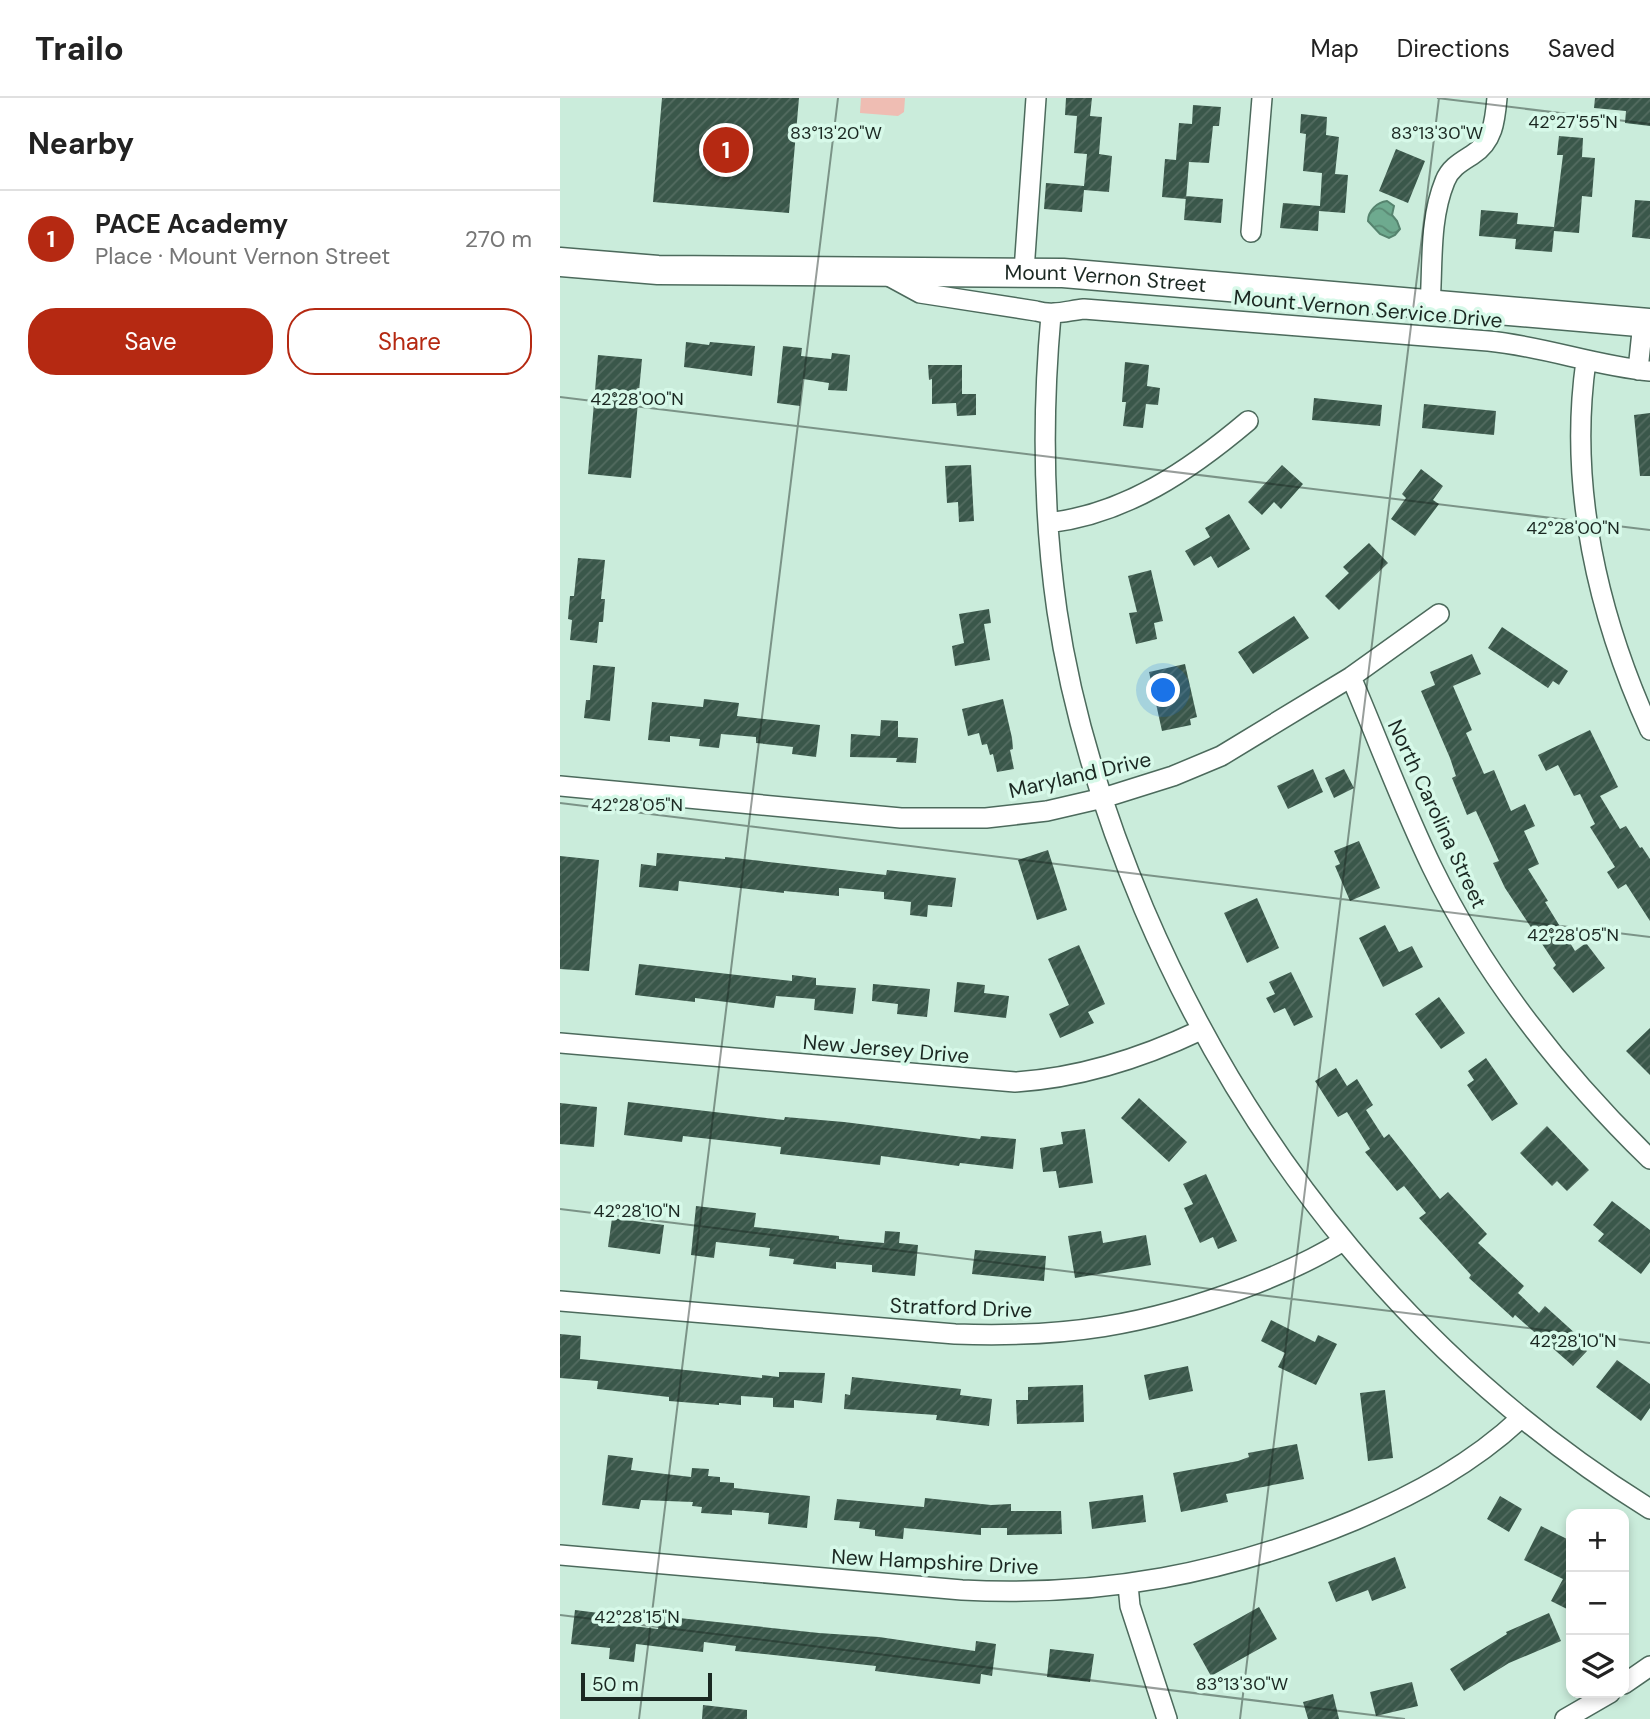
<!DOCTYPE html>
<meta charset="utf-8">
<style>
body{margin:0;font-family:"DM Sans",sans-serif;background:#f6f6f6;color:#222}
.controls{position:absolute;right:21px;bottom:21px;display:grid;overflow:hidden;border-radius:14px;box-shadow:0 4px 10px #0003}
.controls button{width:63px;height:63px;display:grid;place-items:center;padding:0;border:0;border-bottom:2px solid #e0e0e0;background:#fff;color:#222;font:35px sans-serif}
.scale{position:absolute;left:21px;bottom:18px;width:131px;box-sizing:border-box;padding-left:7px;border:4px solid #1b2822;border-top:0;font-size:19px;line-height:24px;white-space:nowrap;color:#1b2822;-webkit-text-stroke:5px #d7f9e9;paint-order:stroke}
.you{position:absolute;left:604px;top:593px;width:24px;height:24px;margin:-18px;border:5px solid #fff;border-radius:50%;background:#1a73e8;box-shadow:0 0 0 10px #1a73e833}
.badge{display:grid;place-items:center;width:46px;height:46px;border-radius:50%;background:#b52912;color:#fff;font-size:23px;font-weight:700}
.pin{position:absolute;translate:-50% -50%;border:4px solid #fff;box-shadow:0 2px 7px #0006}
.list{margin:0;padding:0;list-style:none}
h2{display:flex;justify-content:space-between;align-items:center;height:91px;margin:0;padding:0 28px;font-size:30px}
h2 small{font-size:23px;font-weight:400;color:#767676}
.list li{display:grid;grid-template-columns:46px 1fr auto;gap:21px;align-items:center;box-sizing:border-box;height:98px;padding:0 28px;border-top:2px solid #e0e0e0}
.list b{display:block;font-size:26px;white-space:nowrap}
.list p{margin:0;font-size:23px;white-space:nowrap;color:#767676}
.list em{font-size:23px;font-style:normal;color:#767676}
.actions{display:flex;gap:14px;padding:21px 28px}
.actions a{flex:1;padding:16px 0;border:2px solid #b52912;border-radius:28px;text-align:center;font-size:24px;color:#b52912}
.actions .main{background:#b52912;color:#fff}
.icon{flex:none;width:38px;height:38px;fill:none;stroke:currentColor;stroke-width:2;stroke-linecap:round;stroke-linejoin:round}
.map{position:relative;flex:none;width:1090px;height:1621px;overflow:hidden}
header{display:flex;align-items:center;gap:42px;box-sizing:border-box;height:98px;padding:0 35px;background:#fff;border-bottom:2px solid #e0e0e0}
header strong{font-size:33px}
nav{display:flex;gap:38px;margin-inline-start:auto;font-size:24px}
main{display:flex}
aside{flex:1;background:#fff}
.map>svg:first-child{display:block}
</style>
<header>
<strong>Trailo</strong>
<nav><a>Map</a><a>Directions</a><a>Saved</a></nav>
</header>
<main>
<aside>
<h2>Nearby<small></small></h2>
<ul class="list">
<li><span class="badge">1</span><div><b>PACE Academy</b><p>Place · Mount Vernon Street</p></div><em>270 m</em></li>
</ul>
<div class="actions"><a class="main">Save</a><a>Share</a></div>
</aside>
<div class="map">
<svg width="1090" height="1621" viewBox="0 0 1090 1621">
<defs>
<pattern id="water-waves" width="16" height="10" patternUnits="userSpaceOnUse" patternTransform="scale(1.75)"><rect width="16" height="10" fill="#6eaa8f"/><path d="M0 5q4-4 8 0t8 0" fill="none" stroke="#5a8a74"/></pattern>
<pattern id="building-hatch" width="6" height="6" patternUnits="userSpaceOnUse" patternTransform="scale(1.75)"><rect width="6" height="6" fill="#3a574a"/><path d="M-1 1l2-2M0 6l6-6M5 7l2-2" fill="none" stroke="#546c61"/></pattern>
</defs>
<rect width="100%" height="100%" fill="#caecdb"/>
<path fill="#efbdb3" d="M301,0H345L344,14L338,18L300,15Z"/>
<path fill="url(#water-waves)" stroke="#55836e" stroke-width="2" d="M827,103L834,108L832,117L837,123L840,131L835,137L829,140L820,136L808,123C808,113 817,104 827,103Z"/>
<path fill="url(#building-hatch)" d="M102,0H239L229,115L93,104Z
M506,0H532L530,18L542,19L539,56L552,58L549,94L524,92L522,114L484,111L486,85L524,88L527,56L514,55L517,18L505,17Z
M1035,0H1090V28L1065,25L1066,13L1034,10Z
M633,7L661,9L659,28H653L649,65L629,64L626,101L602,99L605,61L616,62L619,25L632,26Z
M741,16L767,19L766,37L779,39L775,76L788,77L785,115L759,113L758,133L720,130L723,105L760,108L762,75L743,73L746,36L740,35Z
M999,38L1023,40L1022,59L1035,60L1032,99L1022,98L1019,135L994,133L992,154L955,151L956,141L919,138L921,112L958,115L957,126L994,129L1003,57H997Z
M836,51L865,63L848,105L819,93Z
M626,98L663,101L661,125L624,122Z
M1075,102L1090,103V141L1072,139Z
M126,244L149,247L150,244L195,248L192,278L124,269Z
M223,248L242,250L241,258L271,261L272,255L290,257L287,293L268,292L269,285L243,281L240,308L217,305Z
M38,257L82,261L71,380L28,376Z
M565,264L589,267L587,288L600,290L598,307L586,306L583,330L563,328L566,304H562Z
M368,267H402V296H416V317L397,318L396,305L372,306V281L369,282Z
M754,300L822,307L820,328L752,322Z
M864,306L936,313L934,337L862,330Z
M1090,315V378H1080L1074,317Z
M411,367L414,423L399,424L398,404L387,405L385,368Z
M722,367L743,386L721,411L714,404L702,417L688,404Z
M861,371L883,388L873,402L879,406L855,438L831,421L846,400L842,396Z
M669,416L690,451L658,470L651,458L634,468L625,453L650,439L645,430Z
M809,445L828,465L779,512L765,498L789,475L783,469Z
M18,460L45,462L41,501H45L43,524H39L37,545L10,542L12,522L8,521L10,498H14Z
M591,472L603,523L594,525L597,541L576,546L569,515L577,514L568,478Z
M429,511L431,525L424,526L430,562L395,568L392,548L404,545L399,516Z
M734,518L749,540L693,576L678,554Z
M942,529L1008,573L999,587L993,583L988,590L928,550Z
M912,556L921,576L893,588L912,632L906,635L924,676L934,672L951,713L965,706L975,728L964,733L979,766L968,771L988,803L985,804L1015,853L1026,845L1045,870L1013,895L993,870L996,867L945,790L933,765L939,763L916,713L907,717L892,680L896,678L890,660L861,593L875,587L870,574Z
M625,566L637,619L630,621L631,627L602,633L589,574Z
M33,567L55,569L50,623L24,620L26,602H30Z
M144,601L179,605L177,618L260,627L256,659L232,656L233,649L196,645V639L161,636L159,650L139,648L140,641L110,638V644L88,642L92,604L143,609Z
M443,601L452,640L453,651L450,652L454,671L437,674L433,656L430,657L427,646L422,647L419,635L408,638L402,611Z
M321,622L338,623V639L358,640L356,665L336,664L337,660L290,659L291,636L320,638Z
M1030,632L1058,689L1040,698L1060,731L1066,728L1080,750L1082,749L1090,761V823L1066,786L1058,791L1047,774L1055,769L1030,729L1035,726L1020,696L1014,698L998,667L986,673L978,657Z
M753,671L763,694L728,711L717,688Z
M784,671L794,690L774,700L765,680Z
M799,743L820,790L790,803L775,768L780,766L774,753Z
M488,752L507,812L477,822L458,762Z
M97,755L165,761V759L326,777L327,772L396,780L392,809L368,807L367,819L350,817L351,804L324,801V794L279,790V798L224,793V795L119,783L118,793L79,789L81,766L96,768Z
M0,758L39,762L29,873L0,871Z
M697,800L719,850L687,865L664,815Z
M825,827L839,854L852,848L863,869L823,889L799,840Z
M519,847L545,906L528,914L534,925L500,940L489,916L509,907L488,861Z
M79,866L232,883V877L256,880V887L296,890L293,916L254,912L255,901L216,898L214,910L135,900V904L75,897Z
M731,874L753,919L734,928L725,910L714,915L706,900L715,896L709,884Z
M397,884L425,887L424,895L449,898L446,920L394,914Z
M313,886L370,891L367,919L337,916L338,906L312,903Z
M879,899L905,935L881,951L855,916Z
M1090,930V977L1066,953Z
M926,960L958,1006L932,1023L907,987L914,982L908,973Z
M776,970L787,988L797,981L813,1007L806,1012L824,1040L829,1036L880,1101L888,1094L927,1136L918,1145L964,1188L958,1195L979,1215L985,1208L1017,1237L1014,1241L1027,1253L1013,1268L955,1217L953,1220L909,1180L911,1177L859,1120L866,1115L844,1088L837,1093L805,1054L810,1051L787,1014L778,1019L755,983Z
M579,1000L627,1044L609,1064L561,1020Z
M68,1004L224,1022L225,1019L284,1024L420,1041L421,1038L456,1041L453,1071L400,1065L399,1068L321,1058L320,1067L220,1056L221,1049L123,1038L122,1044L64,1037Z
M0,1005L37,1009L34,1049L0,1046Z
M987,1028L1029,1072L1007,1093L997,1083L992,1088L960,1055Z
M525,1031L533,1085L499,1090L496,1073L483,1074L480,1050L503,1046L501,1034Z
M646,1076L677,1143L658,1151L653,1139L640,1145L624,1110L633,1106L623,1086Z
M1052,1103L1090,1132V1164L1081,1176L1038,1143L1044,1136L1033,1127Z
M136,1108L196,1115L194,1129L279,1138V1141L324,1145L325,1133L340,1134L339,1145L358,1147L355,1178L312,1174V1167L276,1164V1171L233,1166L234,1161L209,1158L210,1150L156,1144L154,1160L131,1157Z
M52,1120L104,1127L100,1156L48,1149Z
M541,1133L543,1145L586,1137L591,1167L515,1180L508,1138Z
M415,1152L486,1158L484,1183L412,1176Z
M711,1222L755,1244L758,1237L777,1246L756,1287L718,1269L725,1255L701,1243Z
M0,1236L21,1238L20,1261L202,1280V1277L219,1279V1274L265,1275L262,1305L234,1302V1310L213,1309V1300L181,1298V1307L159,1305V1307L109,1303V1299L37,1291L38,1283L0,1280Z
M1057,1262L1090,1286V1310L1081,1323L1036,1289Z
M628,1268L633,1293L589,1302L584,1277Z
M292,1279L401,1291L400,1297L432,1301L429,1328L376,1322L377,1317L284,1311L285,1296L290,1297Z
M523,1287L524,1324L457,1326L456,1302H468V1289Z
M825,1292L833,1360L808,1363L800,1295Z
M737,1346L744,1381L666,1396L668,1404L621,1414L613,1375L678,1363L689,1359L688,1355Z
M48,1357L73,1360L71,1372L131,1379L132,1370L149,1371L148,1378L160,1379V1384L174,1385V1390L250,1398L247,1430L208,1426L209,1415L172,1412V1417L141,1415L142,1409L132,1408L133,1404L81,1402L79,1411L42,1407Z
M583,1397L586,1424L532,1431L529,1404Z
M940,1398L962,1411L949,1434L927,1421Z
M365,1400L431,1407L451,1406V1413H501L502,1436L447,1437V1430H421V1437L344,1430L343,1441L315,1438V1432L299,1430L300,1424L274,1422L277,1401L364,1409Z
M981,1428L1011,1443V1513L991,1503L1003,1481L964,1462Z
M835,1459L846,1490L812,1503L808,1492L776,1504L768,1484Z
M699,1509L717,1541L651,1578L633,1546Z
M15,1512L39,1515L37,1524L98,1531L100,1518L259,1535L319,1539L415,1553L416,1543L436,1546L432,1578L421,1576L420,1586L315,1573L316,1568L175,1553L176,1548L144,1544L143,1554L76,1546L74,1564L49,1561L50,1550L11,1546Z
M989,1515L1001,1543L949,1565L904,1593L890,1571L947,1536L946,1534Z
M490,1551L534,1556L530,1584L487,1579Z
M852,1584L858,1608L816,1618L810,1594Z
M773,1596L779,1621H748L743,1604Z
M143,1607L187,1612V1621H142Z"/>
<g fill="none" stroke-linecap="round" stroke-linejoin="round">
<defs>
<path id="street" d="M691,134L702,0
M464,173L476,0
M325,176L360,195L476,213C493,218 506,213 524,211L928,243C983,248 1035,268 1090,273
M870,207C873,166 869,122 885,83C890,70 901,64 912,57C933,44 935,23 937,0
M491,217C482,316 483,415 497,513C512,615 544,716 584,811C690,1059 860,1268 1090,1411
M1026,263C1008,389 1038,518 1090,632
M1078,272L1083,224
M488,425C566,416 630,372 688,323
M791,579C818,642 842,707 872,769C926,880 1002,975 1090,1061
M0,688L341,720H426L487,713L543,700L613,678L661,658L791,579L879,516
M0,945L455,984C521,980 582,960 641,932
M0,1203L395,1236C504,1240 585,1228 687,1189C721,1176 753,1162 783,1143
M0,1457L402,1492C542,1499 666,1476 795,1422C856,1396 913,1365 961,1320
M568,1487L570,1508L607,1621
M1064,1586L1090,1568
M1005,1621L1050,1595"/>
<g id="secondary">
<path id="s1" d="M0,164L98,172L503,175L1090,225"/>
</g>
</defs>
<use href="#street" stroke="#4c6a5c" stroke-width="22"/>
<use href="#secondary" stroke="#4c6a5c" stroke-width="31"/>
<use href="#street" stroke="#fff" stroke-width="19"/>
<use href="#secondary" stroke="#fff" stroke-width="28"/>
</g>
<path fill="none" stroke="#1b2822" stroke-width="2" stroke-opacity="0.45" d="M877,0L1090,26M0,299L1090,432M0,705L1090,839M0,1111L1090,1245M0,1517L845,1621M79,1621L278,0M680,1621L879,0"/>
<g text-anchor="middle" stroke-width="7" stroke-linejoin="round" paint-order="stroke">
<g font-size="21" fill="#1b2822" stroke="#d7f9e9">
<text dy="7" stroke="none"><textPath href="#s1" startOffset="546">Mount Vernon Street</textPath></text>
<text transform="translate(808 211) rotate(5)" y="7">Mount Vernon Service Drive</text>
<text transform="translate(520 677) rotate(-13)" y="7">Maryland Drive</text>
<text transform="translate(877 716) rotate(65)" y="7">North Carolina Street</text>
<text transform="translate(326 951) rotate(5)" y="7">New Jersey Drive</text>
<text transform="translate(401 1210) rotate(2)" y="7">Stratford Drive</text>
<text transform="translate(375 1464) rotate(3)" y="7">New Hampshire Drive</text>
</g>
</g>
<g font-size="18" text-anchor="middle" fill="#1b2822" stroke="#d7f9e9" stroke-width="7" stroke-linejoin="round" paint-order="stroke">
<text x="1013" y="30">42°27'55"N</text>
<text x="276" y="41">83°13'20"W</text>
<text x="877" y="41">83°13'30"W</text>
<text x="77" y="307">42°28'00"N</text>
<text x="1013" y="436">42°28'00"N</text>
<text x="77" y="713">42°28'05"N</text>
<text x="1013" y="843">42°28'05"N</text>
<text x="77" y="1119">42°28'10"N</text>
<text x="1013" y="1249">42°28'10"N</text>
<text x="77" y="1525">42°28'15"N</text>
<text x="682" y="1592">83°13'30"W</text>
</g>
</svg>
<div class="controls">
<button>+</button>
<button>−</button>
<button><svg class="icon" aria-label="layers" viewBox="0 0 24 24"><path d="M12 4l9 5-9 5-9-5zM3 14l9 5 9-5"/></svg></button>
</div>
<div class="scale">50 m</div>
<div class="you"></div>
<div class="pin badge" style="left:166px;top:52px">1</div>
</div>
</main>
